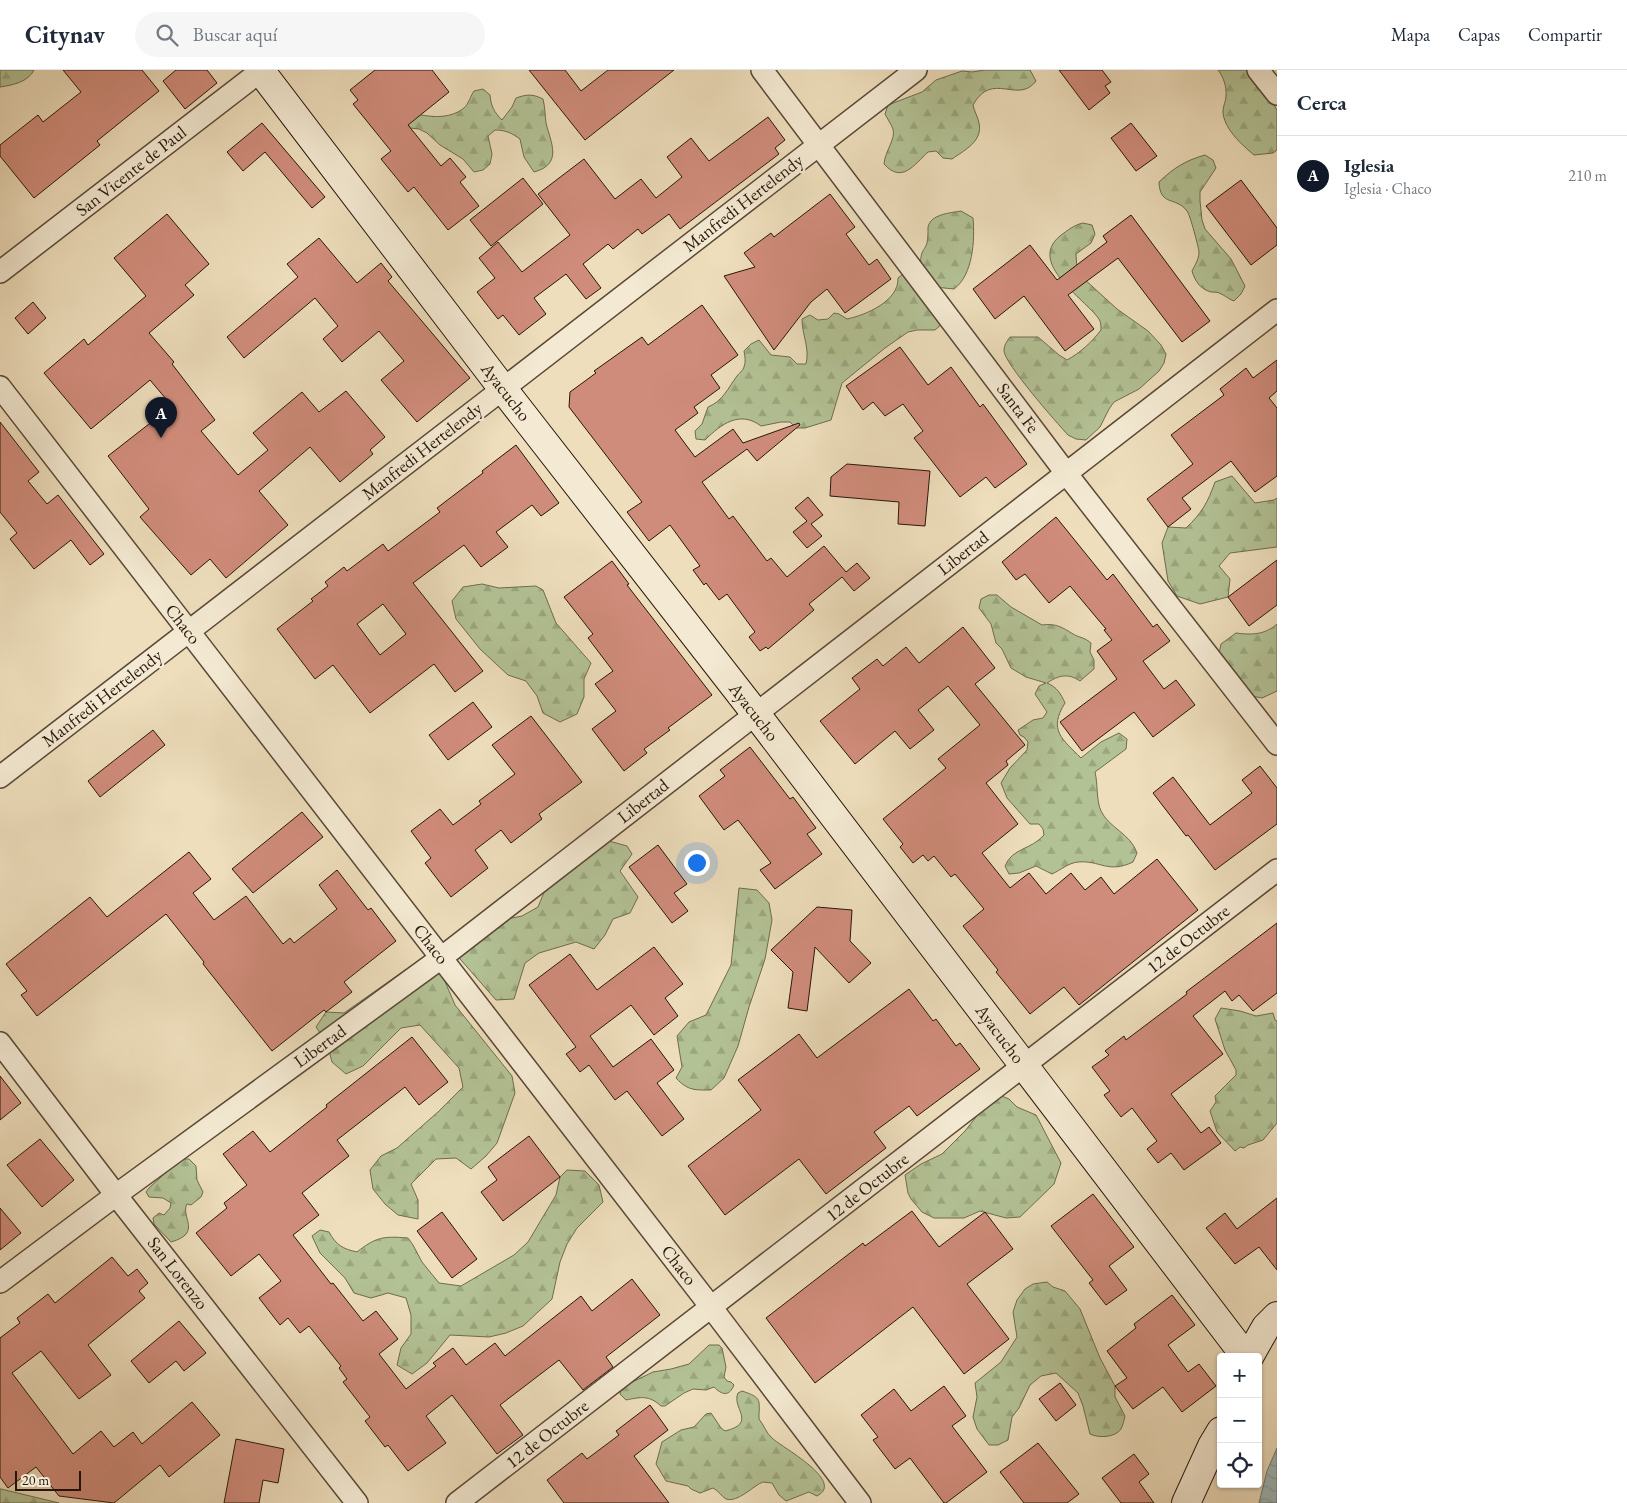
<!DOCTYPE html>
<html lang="es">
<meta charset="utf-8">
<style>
body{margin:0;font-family:"EB Garamond",serif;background:#f6f6f7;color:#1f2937}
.controls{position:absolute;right:15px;bottom:15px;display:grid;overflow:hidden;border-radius:5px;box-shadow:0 1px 4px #0004}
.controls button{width:45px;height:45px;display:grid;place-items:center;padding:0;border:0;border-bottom:1px solid #e0e1e3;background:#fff;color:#1f2937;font:25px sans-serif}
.scale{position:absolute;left:15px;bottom:12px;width:66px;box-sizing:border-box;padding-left:5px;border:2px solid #27160b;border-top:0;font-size:14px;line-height:18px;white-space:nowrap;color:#27160b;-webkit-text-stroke:4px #f4ead3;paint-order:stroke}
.you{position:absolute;left:696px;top:792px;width:18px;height:18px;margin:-12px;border:4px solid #fff;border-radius:50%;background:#1a73e8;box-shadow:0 0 0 8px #1a73e833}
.badge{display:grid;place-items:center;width:32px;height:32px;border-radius:50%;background:#111827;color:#fff;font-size:16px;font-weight:700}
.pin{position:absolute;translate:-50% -41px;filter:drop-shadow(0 1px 2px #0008)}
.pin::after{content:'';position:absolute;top:26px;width:18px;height:15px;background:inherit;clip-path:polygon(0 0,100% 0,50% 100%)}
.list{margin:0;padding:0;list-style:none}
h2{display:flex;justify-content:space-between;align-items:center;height:65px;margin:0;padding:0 20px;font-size:21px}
h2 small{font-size:16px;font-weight:400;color:#747a83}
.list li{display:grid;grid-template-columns:32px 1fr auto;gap:15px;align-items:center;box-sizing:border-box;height:80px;padding:0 20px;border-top:1px solid #e0e1e3}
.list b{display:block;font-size:19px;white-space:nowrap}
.list p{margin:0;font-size:16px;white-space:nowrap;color:#747a83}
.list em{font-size:16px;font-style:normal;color:#747a83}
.icon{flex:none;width:28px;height:28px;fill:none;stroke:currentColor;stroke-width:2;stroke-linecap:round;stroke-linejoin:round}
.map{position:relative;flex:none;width:1277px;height:1433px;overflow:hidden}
header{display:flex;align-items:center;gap:30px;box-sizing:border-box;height:70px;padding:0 25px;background:#fff;border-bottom:1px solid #e0e1e3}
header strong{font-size:24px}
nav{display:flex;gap:28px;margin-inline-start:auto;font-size:18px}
.search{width:350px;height:45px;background:#f6f6f7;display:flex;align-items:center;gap:12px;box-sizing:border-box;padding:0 18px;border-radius:28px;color:#747a83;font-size:19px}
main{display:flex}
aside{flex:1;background:#fff}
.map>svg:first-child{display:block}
</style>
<header>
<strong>Citynav</strong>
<div class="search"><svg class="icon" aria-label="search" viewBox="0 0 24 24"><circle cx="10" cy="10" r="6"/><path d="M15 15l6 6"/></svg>Buscar aquí</div>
<nav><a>Mapa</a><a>Capas</a><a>Compartir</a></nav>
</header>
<main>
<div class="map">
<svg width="1277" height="1433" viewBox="0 0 1277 1433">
<defs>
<pattern id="forest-firs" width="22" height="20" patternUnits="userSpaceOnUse" patternTransform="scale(1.25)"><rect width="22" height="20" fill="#b3c295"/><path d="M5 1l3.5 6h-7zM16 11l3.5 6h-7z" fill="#9aa67f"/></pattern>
<pattern id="water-waves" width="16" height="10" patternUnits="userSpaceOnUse" patternTransform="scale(1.25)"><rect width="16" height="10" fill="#9eb9bb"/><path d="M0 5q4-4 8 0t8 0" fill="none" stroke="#889e9f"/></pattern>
</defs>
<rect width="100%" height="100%" fill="#eedebc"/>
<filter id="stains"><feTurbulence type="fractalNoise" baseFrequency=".004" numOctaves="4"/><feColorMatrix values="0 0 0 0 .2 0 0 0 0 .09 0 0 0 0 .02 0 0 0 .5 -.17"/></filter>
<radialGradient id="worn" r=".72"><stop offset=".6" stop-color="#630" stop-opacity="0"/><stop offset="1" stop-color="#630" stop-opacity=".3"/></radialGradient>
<path fill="url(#forest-firs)" stroke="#6d6c50" d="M0,0H34C28,12 13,15 0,17Z
M985,0H1030L1036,11C1018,35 992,0 973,35C974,41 978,47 979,53C983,71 965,80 952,89L943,88L936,81L928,82C914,95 902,114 884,94C885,81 896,69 893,59C891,54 887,48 885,44L888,35L922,22L936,10L962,1L972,2Z
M1218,0H1246L1268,25L1277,40V80L1273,83L1254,85C1242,75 1223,58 1223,41C1223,36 1226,31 1226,26C1227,17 1223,6 1218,0Z
M483,19L490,25C491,36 494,42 502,50L512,37L516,28C527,24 533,24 543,29C545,37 545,45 546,53C551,73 563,94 534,102L524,87L520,69C512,63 505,60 495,60L488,66L492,84L490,94L483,100L474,102L463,89L440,75L427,63L419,59L410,58L406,50L412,43C429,47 449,50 464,38C468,35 471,25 474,21Z
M1205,85L1213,90L1216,98L1200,122V131L1202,150L1205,159L1231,189L1245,216L1241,224L1234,231C1228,229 1225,225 1219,223C1217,222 1213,222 1211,222C1200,219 1195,211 1192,201C1195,195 1199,189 1199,182C1199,179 1190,144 1187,141C1176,126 1160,137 1159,112C1174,98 1184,91 1205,85Z
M961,141L973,148C975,170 973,205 954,219L935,217C926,206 917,199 922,183C923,180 926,177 927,173C928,168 928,163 928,157C931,144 950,143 961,141Z
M1083,153L1092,155L1095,164L1091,173L1076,184L1077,199L1082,207L1117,239L1148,261L1161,275L1166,284L1164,293L1159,301L1139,319L1114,332L1109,339L1100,357L1086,370L1076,369L1068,365C1056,352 1005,294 1004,281C1004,275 1007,271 1010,267H1038L1059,285L1067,290C1080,283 1092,272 1101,260C1101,256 1101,252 1099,249C1084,228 1027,193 1060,166C1068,160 1074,155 1083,153Z
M903,204L942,254L935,260H917L908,262L885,278L842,313L831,350L805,358H796L790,352H781L761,356C740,340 721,354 705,370L696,369L695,361L702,354L708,337C723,331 728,318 737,306C739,303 743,301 744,297C746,292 745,287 744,281L751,274L759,270L771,285L790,287L797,294H806C810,278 802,265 802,249L810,245L818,250L828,249L834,243L839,244L847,249C866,245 899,231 898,208Z
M1232,406L1255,433L1274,430L1277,428V477L1230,483L1219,496L1230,509L1228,527L1200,534L1177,526L1168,511L1162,473L1168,457L1186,458C1202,443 1208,432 1215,412Z
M482,514L499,518L536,516L543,520L556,553L591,593L584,609V627L577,644L560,652L543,643L537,626L526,611L508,605L480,579L456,549L452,531L463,517Z
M989,525H997L1011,537L1042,555C1055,553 1062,557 1073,564C1080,568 1084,567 1091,573L1090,582L1094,590V599L1080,611C1068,603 1059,605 1047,613C1057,617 1061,624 1065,633C1048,660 1062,669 1081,688L1101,672L1119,663L1127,669L1126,679L1095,702C1098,714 1096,730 1101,741C1109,758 1131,764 1137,783L1133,792C1108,804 1100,790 1078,792C1068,793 1061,800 1052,804L1036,796L1019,803L1009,804L1005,796C1012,778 1031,780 1044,765L1043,759L1039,754H1030L1007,728L1001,713L1010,698L1027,680L1028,672L1024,667L1020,665L1018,660L1033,650L1043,648L1047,642L1035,624L1039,616L1046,613L1026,607L1011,598L1002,579L996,573L991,554L979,538L981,529Z
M1277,554V621L1262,628L1242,624L1217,593L1221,574L1236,563C1251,565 1265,565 1277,554Z
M609,771L627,776L632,784L620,801L638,827L630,843L613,849L605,865L594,879L576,872L539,883L525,893L514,929L496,930L460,889L457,872L466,855L483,846L502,850L522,846L538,837L545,820L590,772Z
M739,818L757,820L769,833L772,850L765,889L749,937L738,976L724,1008L711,1020C695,1020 688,1021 676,1008L682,997L677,966L689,952L706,945L731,895Z
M424,898L441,902L455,935L512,1006L515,1023L497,1073L486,1086L471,1099L456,1088L436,1089L411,1114L418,1130V1149L398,1145L385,1134L373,1119L370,1100L381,1086L397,1078L438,1042L463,1017L459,998L420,955L401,958L363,996L346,1004L332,992L327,973L316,957L326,942L344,943L405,900Z
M1221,938L1240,941L1256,946L1273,943L1275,950L1277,951V1053L1263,1070L1248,1075L1244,1078L1240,1077L1235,1081L1217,1062L1210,1041L1216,1032L1215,1026L1236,1005V1000L1225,980L1215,949Z
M997,1024L1009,1029L1017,1037L1036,1045L1061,1093L1054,1114L1020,1147L1006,1148L980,1141L964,1148H934L922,1142L911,1129L908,1123L905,1105L921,1094L942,1084L965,1061L991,1028Z
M184,1089H189L196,1096L197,1110L203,1122L201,1127L191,1135L187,1134C180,1147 203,1163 171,1172L154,1154L153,1148L159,1143L164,1145L170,1138L171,1133L163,1128L149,1127L146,1122L149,1118L173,1096Z
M567,1100L585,1101L599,1115L603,1132L577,1158L567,1174L560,1192L552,1229L523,1256L506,1263L489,1267L450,1265L427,1293L412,1304L397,1295L401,1278L411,1264V1245L406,1228L388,1223L371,1228L354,1223L345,1208L320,1183L312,1166L320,1160L329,1162C336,1175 343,1179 357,1182C376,1167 383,1166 408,1168L413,1175L422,1192L439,1213L461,1216L514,1185L528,1172L556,1125L560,1107Z
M1047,1212L1053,1217L1065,1221L1080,1239L1100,1288L1115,1316V1327L1125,1346C1124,1350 1123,1355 1121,1359C1115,1368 1098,1368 1090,1364L1083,1336L1078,1323L1056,1303L1041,1306L1030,1315L1019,1338L1012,1347L1008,1370L998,1375H989L977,1359L973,1347L977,1327L975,1313L1001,1292L1017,1267L1013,1242L1017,1230L1025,1219L1033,1214Z
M709,1275H719L722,1278L726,1297L724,1307L727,1311L731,1312L734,1315C729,1327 722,1325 714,1317L706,1320L693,1319L684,1323L665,1336H661C649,1325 641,1327 626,1330L620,1324L621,1319L624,1316L653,1302L671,1299L689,1294Z
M742,1321C763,1328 759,1330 759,1349C764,1355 766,1363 772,1368C781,1377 846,1411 817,1426L809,1422L786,1431L779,1425L772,1413L763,1412C754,1415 738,1433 726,1429C721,1426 719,1421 713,1418L700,1423L691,1419L688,1416L666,1411L656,1394L662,1372L681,1360L694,1357L706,1344L711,1343L721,1358L725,1361C758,1353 731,1338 738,1323Z
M0,1419H1L59,1433H0Z"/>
<path fill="url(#water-waves)" stroke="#6e7875" d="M1277,1378V1433H1259L1267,1401Z"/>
<path fill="#d08c7b" stroke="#27160b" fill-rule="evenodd" d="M63,0H142L159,21L97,71L100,75L34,128L0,86V75L38,45L43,52L81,22Z
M176,0H207L217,13L185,39L163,11Z
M375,0H432L449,22L408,55L441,96L450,88L466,107L460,112L479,136L448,160L414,117L408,122L381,89L391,81L353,34L358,30L350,20Z
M529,0H565L581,21L608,0H674L585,70Z
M1059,0H1102L1111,12L1105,16L1110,23L1089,40Z
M768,47L785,70L775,78L779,84L680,159L669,144L642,164L638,159L613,179L608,174L583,194L601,218L586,229L566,204L534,228L546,244L519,265L503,245L498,249L477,222L495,208L479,188L498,172L522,202L570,165L538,124L584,89L615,129L641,109L656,128L682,107L667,87L691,68L709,91Z
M262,53L325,127L312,138L265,82L243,101L227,82Z
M1131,53L1157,86L1136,101L1111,68Z
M523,108L543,134L491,176L470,150Z
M1241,110L1277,158V175L1251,195L1206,136Z
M830,124L855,157L846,164L869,195L877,189L891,209L845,243L827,219L811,232L774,280L724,206L755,197L744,183L771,163L774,167Z
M167,144L209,194L185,215L194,225L149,263L174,292L172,294L215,350L201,361L238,405L268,380L253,363L302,322L319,342L346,321L385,367L370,380L373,384L340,412L310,377L259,421L288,455L226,508L210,489L191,505L140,447L149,439L108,386L172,336L150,310L91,359L44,303L84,269L88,275L146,226L114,188Z
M1131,145L1210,251L1182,272L1118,188L1068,225L1094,259L1065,281L1024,226L995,249L973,219L1030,175L1057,210L1107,172L1103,166Z
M319,168L357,213L381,193L392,207L388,211L470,308L417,352L381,310L404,291L379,261L342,292L323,269L338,256L315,228L244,288L227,267L298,207L287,194Z
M33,232L46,248L28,264L15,248Z
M702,235L738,285L711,305L720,318L694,337L698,343L675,360L695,387L733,359L743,373L799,353L800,355L757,391L747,379L702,412L729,449L733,446L767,491L771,488L787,507L824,476L846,502L857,493L870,508L854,521L842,507L809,534L814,540L768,579L766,577L760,581L749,567L755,562L727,524L719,530L706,513L704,515L693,500L700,496L670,455L649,471L627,442L642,432L569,337L570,322L596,303L594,301L642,267L648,275Z
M900,277L928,315L951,297L980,337L983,334L1027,394L995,418L986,407L960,427L914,368L923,361L903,334L885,346L873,332L863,340L846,316Z
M1277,290V321L1269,328L1277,338V406L1255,422L1231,391L1182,428L1191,439L1168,457L1147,429L1193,394L1171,365L1224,325L1220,319L1246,298L1253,308Z
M0,352L39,402L28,411L47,434L58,425L104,484L90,495L71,470L34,499L10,469L17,463L0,442Z
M516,375L559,433L541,446L532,435L496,462L508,477L481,497L464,475L413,513L483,601L455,622L434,594L370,643L333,595L315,609L277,559L313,531L311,529L328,516L325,512L344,497L347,501L383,474L388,481L440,442L437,438L483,403L482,401ZM383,534L406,564L380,585L357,554Z
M847,394L930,401L925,456L898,454L899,432L830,426L831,407Z
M808,427L823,445L811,454L822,466L807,478L793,462L807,451L795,438Z
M1056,447L1107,510L1113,504L1153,557L1157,554L1170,571L1143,591L1164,619L1176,610L1195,635L1153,667L1134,642L1082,681L1060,652L1117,609L1097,581L1112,570L1104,560L1106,559L1070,516L1049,533L1025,504L1016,510L1002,492Z
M1277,490V535L1249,556L1228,527Z
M612,491L629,514L627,515L712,625L668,658L670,660L644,679L647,683L624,701L592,659L616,641L595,614L613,601L588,568L593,564L564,527Z
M963,557L995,598L975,614L1025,675L1006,691L1008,695L986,713L1018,754L982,783L1010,818L1029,803L1046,824L1071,803L1085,820L1101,807L1114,824L1157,789L1198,840L1079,935L1064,917L1030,944L996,902L998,900L963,856L984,839L955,804L951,807L934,786L928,791L923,785L913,793L900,777L903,774L883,749L946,698L938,689L980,655L948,616L918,640L934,660L910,679L895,661L855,694L820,651L860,619L852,608L877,589L883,596L906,577L919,593Z
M473,632L492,657L448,690L429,665Z
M531,646L582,712L539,744L542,749L511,773L501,760L475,780L488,798L451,827L425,793L431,788L411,761L440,739L453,755L481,734L479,731L515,704L492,675Z
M153,660L165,675L100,727L88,711Z
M750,677L790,729L793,727L816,758L807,764L822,784L775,819L760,800L771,793L738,750L724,760L699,726L725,706L720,700Z
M1260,696L1277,718V754L1215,800L1188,765L1186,766L1153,723L1173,707L1210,755L1252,723L1242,710Z
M302,742L323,767L253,823L232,799Z
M658,775L687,814L674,823L688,841L672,853L629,797Z
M189,782L211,809L193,823L214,850L246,826L283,874L290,868L294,873L337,839L319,815L337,800L368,840L371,838L396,871L344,912L352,922L326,942L324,940L272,981L203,894L204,892L166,844L37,946L21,925L27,921L6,894L90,827L107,847Z
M817,837L852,840L850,871L871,893L849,913L815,877L807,941L788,938L793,902L771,880Z
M1277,853V923L1253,941L1239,925L1232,931L1225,921L1193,946L1223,984L1171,1024L1201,1063L1209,1057L1221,1073L1184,1100L1171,1083L1158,1093L1147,1079L1157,1071L1132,1038L1121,1047L1104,1025L1110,1021L1092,997L1109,985L1105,981L1124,966L1126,970L1187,924L1186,922Z
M654,877L683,914L665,928L678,946L654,965L631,935L590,966L613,997L651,969L674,1000L657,1013L684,1049L662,1066L627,1021L615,1030L589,995L580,1002L566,984L576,977L529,915L570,884L597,920Z
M909,919L933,951L936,949L956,976L960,973L980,999L917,1046L909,1036L874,1062L886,1078L826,1124L799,1089L725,1145L688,1096L761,1040L738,1010L799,964L817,988Z
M412,967L448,1012L419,1035L405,1017L337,1070L349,1086L302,1123L319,1145L293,1165L331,1214L333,1213L363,1251L376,1241L398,1269L379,1284L406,1319L436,1296L433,1293L453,1278L466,1295L495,1273L505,1286L581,1226L592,1241L632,1209L660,1245L606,1287L613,1297L583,1320L559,1290L500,1335L523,1365L497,1384L452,1325L426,1346L446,1373L408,1401L388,1375L385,1377L365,1351L370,1347L343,1312L347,1309L339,1298L341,1296L309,1256L300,1263L288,1248L280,1255L259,1228L281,1211L259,1184L231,1206L196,1163L227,1138L224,1133L247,1115L223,1084L253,1061L270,1082L327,1037L326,1035Z
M0,1006L21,1033L0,1050Z
M529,1066L560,1107L503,1151L481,1122L497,1110L488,1097Z
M40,1069L74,1110L42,1137L7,1095Z
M1093,1124L1134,1177L1109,1196L1127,1220L1106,1235L1089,1213L1093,1210L1051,1156Z
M1277,1128V1200L1259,1177L1235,1194L1206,1158L1225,1143L1237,1159Z
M0,1138L21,1163L0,1180Z
M912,1141L939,1177L985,1142L1013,1179L967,1214L1009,1269L964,1304L913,1237L815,1313L766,1248L863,1173L865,1176Z
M442,1142L477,1189L452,1208L417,1161Z
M112,1187L128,1206L137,1199L148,1213L139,1221L145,1228L88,1275L111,1305L79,1329L41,1281L12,1303L73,1384L101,1361L114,1377L133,1362L142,1374L192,1332L220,1365L169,1407L160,1395L114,1433L59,1426L36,1397L8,1418L0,1407V1268L20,1253L17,1248L48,1224L55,1233Z
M1172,1225L1195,1255L1168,1275L1188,1302L1199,1294L1216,1316L1182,1342L1163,1317L1133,1339L1115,1316L1127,1308L1107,1281L1136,1258L1134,1254Z
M179,1251L206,1283L184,1301L176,1291L149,1313L131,1291Z
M1060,1313L1076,1335L1056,1351L1039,1329Z
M944,1316L966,1346L952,1356L987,1402L946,1433H944L910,1388L895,1399L873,1370L878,1367L861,1345L894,1319L911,1341Z
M650,1335L668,1360L634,1386L669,1433H564L547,1410L582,1383L587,1389L619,1365L616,1361Z
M236,1369L284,1379L278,1413L263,1410L259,1433H224Z
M1038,1373L1079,1424L1067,1433H1024L1000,1402Z
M1134,1384L1149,1404L1139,1412L1154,1433H1121L1102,1408Z"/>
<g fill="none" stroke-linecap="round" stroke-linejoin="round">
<defs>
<path id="street" d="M762,0L1066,403L1277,674
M1258,0L1277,24
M0,202L262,0
M0,317L711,1237L860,1433
M0,707L916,0
M0,973L116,1125L357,1433
M0,1212L116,1125L441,888L1277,240
M457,1433L1277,800"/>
<path id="secondary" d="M260,0L503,319L756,644L1246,1287
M1249,1287L1266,1257L1277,1246
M1186,1433L1212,1376L1221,1361"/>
</defs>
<use href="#street" stroke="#594837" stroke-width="24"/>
<use href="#secondary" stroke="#27160b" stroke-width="30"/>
<use href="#street" stroke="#f4ead3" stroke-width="21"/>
<use href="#secondary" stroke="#f4ead3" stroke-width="28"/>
</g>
<g text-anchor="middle" stroke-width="5" stroke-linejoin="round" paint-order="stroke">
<g font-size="18" fill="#27160b" stroke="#f4ead3">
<text transform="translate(131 101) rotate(-38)" y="6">San Vicente de Paul</text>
<text transform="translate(743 133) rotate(-38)" y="6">Manfredi Hertelendy</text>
<text transform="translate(506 322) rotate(52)" y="6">Ayacucho</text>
<text transform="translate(1018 338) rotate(53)" y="6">Santa Fe</text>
<text transform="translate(422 381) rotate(-38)" y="6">Manfredi Hertelendy</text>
<text transform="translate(963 483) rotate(-38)" y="6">Libertad</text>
<text transform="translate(183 554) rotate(52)" y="6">Chaco</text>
<text transform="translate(102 628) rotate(-38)" y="6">Manfredi Hertelendy</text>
<text transform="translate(754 642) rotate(52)" y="6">Ayacucho</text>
<text transform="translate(643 731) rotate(-38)" y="6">Libertad</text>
<text transform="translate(1188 869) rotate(-38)" y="6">12 de Octubre</text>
<text transform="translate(431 874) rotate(52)" y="6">Chaco</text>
<text transform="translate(1000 964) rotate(53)" y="6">Ayacucho</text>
<text transform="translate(320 976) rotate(-36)" y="6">Libertad</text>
<text transform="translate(867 1117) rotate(-38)" y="6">12 de Octubre</text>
<text transform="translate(679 1195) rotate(52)" y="6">Chaco</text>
<text transform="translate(178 1203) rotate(52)" y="6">San Lorenzo</text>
<text transform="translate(547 1364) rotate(-38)" y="6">12 de Octubre</text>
</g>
</g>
<rect width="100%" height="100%" filter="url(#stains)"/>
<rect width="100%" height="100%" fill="url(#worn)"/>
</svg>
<div class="controls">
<button>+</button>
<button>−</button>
<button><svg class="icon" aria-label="locate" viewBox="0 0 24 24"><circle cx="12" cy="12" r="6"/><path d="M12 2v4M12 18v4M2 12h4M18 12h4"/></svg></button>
</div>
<div class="scale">20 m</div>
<div class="you"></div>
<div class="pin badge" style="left:161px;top:368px">A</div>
</div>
<aside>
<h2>Cerca<small></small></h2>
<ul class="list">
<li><span class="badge">A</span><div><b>Iglesia</b><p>Iglesia · Chaco</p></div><em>210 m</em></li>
</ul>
</aside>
</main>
